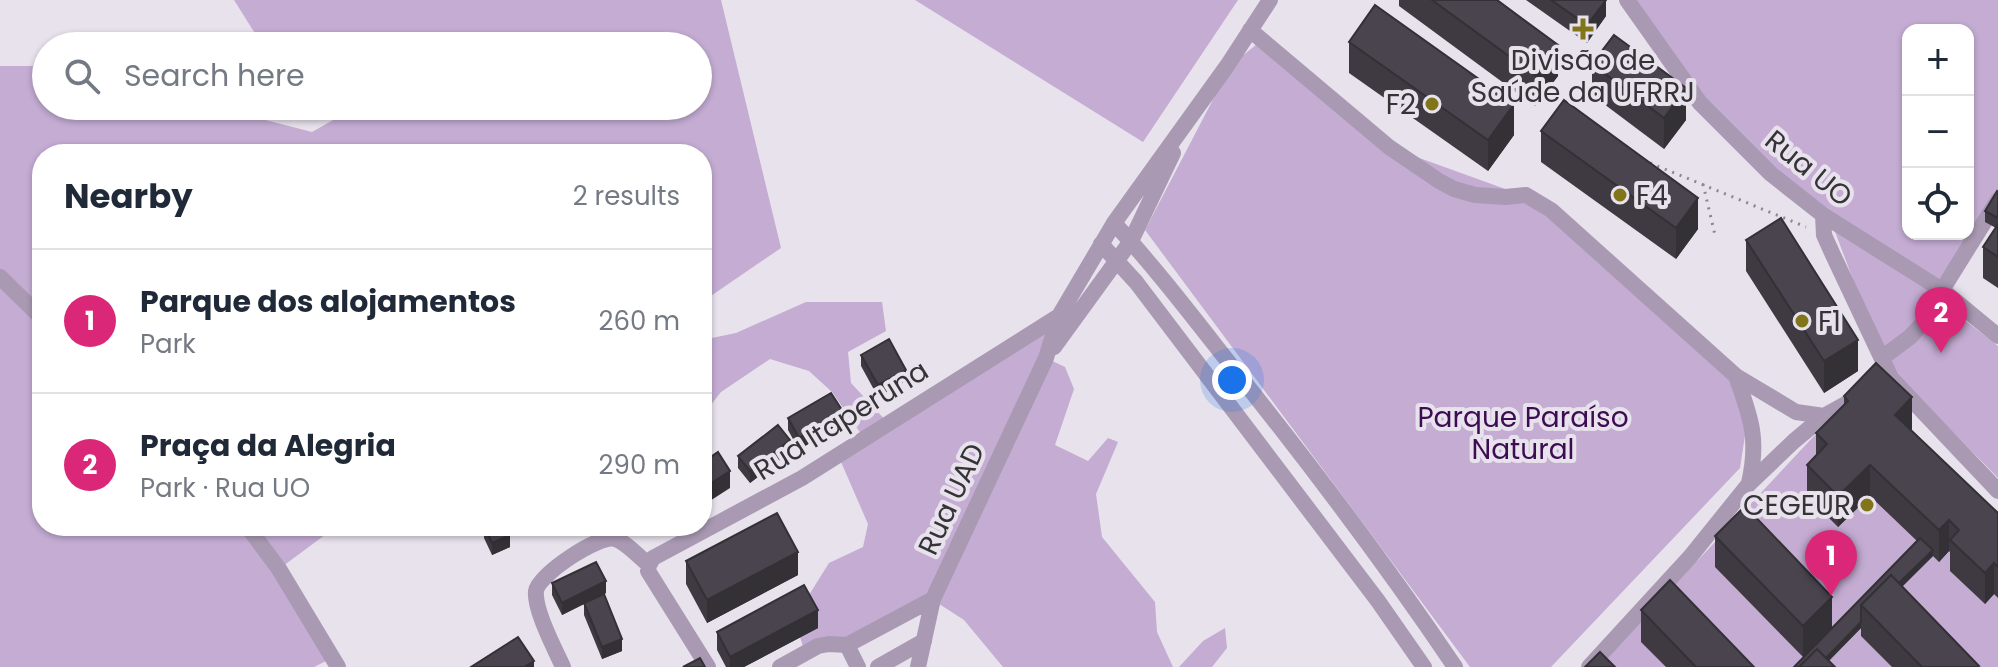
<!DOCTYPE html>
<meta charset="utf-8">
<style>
body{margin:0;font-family:Poppins,sans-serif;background:#f2f2f3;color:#1f2937}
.controls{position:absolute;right:24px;top:24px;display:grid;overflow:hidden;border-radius:16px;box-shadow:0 2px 6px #0004}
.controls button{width:72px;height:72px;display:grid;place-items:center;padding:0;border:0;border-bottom:2px solid #e0e1e3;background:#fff;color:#1f2937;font:40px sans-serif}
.you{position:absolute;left:1232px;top:380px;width:28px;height:28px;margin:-20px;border:6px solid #fff;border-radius:50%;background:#1a73e8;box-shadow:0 0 0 12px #1a73e833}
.badge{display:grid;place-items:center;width:52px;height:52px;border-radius:50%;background:#db2777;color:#fff;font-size:26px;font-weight:700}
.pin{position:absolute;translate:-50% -66px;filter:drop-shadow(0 2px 4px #0008)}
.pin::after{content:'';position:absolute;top:42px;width:28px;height:24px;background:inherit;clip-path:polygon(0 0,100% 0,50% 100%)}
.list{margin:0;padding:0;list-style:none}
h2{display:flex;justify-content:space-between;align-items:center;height:104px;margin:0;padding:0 32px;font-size:34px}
h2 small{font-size:26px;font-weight:400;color:#747a83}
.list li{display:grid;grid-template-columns:52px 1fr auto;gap:24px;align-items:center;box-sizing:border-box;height:144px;padding:0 32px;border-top:2px solid #e0e1e3}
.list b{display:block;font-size:30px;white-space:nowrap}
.list p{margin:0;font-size:26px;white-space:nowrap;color:#747a83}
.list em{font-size:26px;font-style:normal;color:#747a83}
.icon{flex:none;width:44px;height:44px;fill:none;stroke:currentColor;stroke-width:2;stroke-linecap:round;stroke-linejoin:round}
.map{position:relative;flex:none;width:1998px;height:667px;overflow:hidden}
.search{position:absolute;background:#fff;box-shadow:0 2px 6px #0004;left:32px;top:32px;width:680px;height:88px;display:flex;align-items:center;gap:20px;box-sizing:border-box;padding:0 28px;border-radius:44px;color:#747a83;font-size:30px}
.panel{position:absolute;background:#fff;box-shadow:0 2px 6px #0004;left:32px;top:144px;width:680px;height:392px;border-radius:32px}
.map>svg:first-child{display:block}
</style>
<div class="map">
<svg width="1998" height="667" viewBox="0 0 1998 667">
<rect width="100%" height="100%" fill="#e8e2ec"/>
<path fill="#c4acd3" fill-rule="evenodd" d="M234,0H721L781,248L702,302V154H42V526H337L279,569L332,658L314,667H0V66H46V106H225L246,115L312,132L358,106H698V46H263Z
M915,0H1238L1143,142Z
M1629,0H1998V192L1930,293L1998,346V478L1896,374L1866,314L1834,229L1919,285L1722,127ZM1908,30H1968V234H1908Z
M1262,40L1389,147L1536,200L1730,381L1746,429L1740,468L1551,667H1470L1145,230L1231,65Z
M806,302H882L886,331L848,352L851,383L888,423L1059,316L1046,358L1065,367L1074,389L1055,445L1088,461L1108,438L1118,442L1096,494L1102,537L1155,602L1157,632L1173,667H1003L964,620L933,600L847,645L805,653L800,637L804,603L829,563L863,547L868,524L838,455L864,438L832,392L809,371L770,359L721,392L702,416V340L736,333Z
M1829,420L1998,525V667H1598Z
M1225,628L1227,648L1212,667H1179L1203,641Z"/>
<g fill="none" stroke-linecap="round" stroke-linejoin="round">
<path stroke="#8a878d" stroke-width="3" stroke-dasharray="2 6" stroke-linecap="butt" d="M1650,163L1806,227
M1703,184L1715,235"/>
<path stroke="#a999b3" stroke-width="16" d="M1627,0L1700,103L1771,174L1823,215L1942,290L1998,336
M1250,30L1389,147L1439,181L1454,189L1475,195L1505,197L1526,195L1551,210L1736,376L1796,412L1824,416
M1823,215L1824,235L1833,255L1891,378L1998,491
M1114,223C1161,274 1202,329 1245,383C1319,476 1389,569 1455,667
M1101,244L1136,282L1378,601L1424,667
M0,277L42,318
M1054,347L1131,241L1173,153
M1882,358L1910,337L1936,309L1942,290L1998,200
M1736,376C1751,418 1759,439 1749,483
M247,526L279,569L338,667
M649,565L653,558L802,478L1059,316
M649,565L648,571L708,667
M847,645L858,667
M563,667C555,649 534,610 536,591C538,575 599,534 615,539C626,542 639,557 649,565
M780,667L818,646L829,644L847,645L933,599
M878,667L924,641
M918,667L933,599L1046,358L1059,316L1114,223L1227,66L1270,0
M1589,667L1690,557L1748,485L1794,441L1824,416L1851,401"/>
</g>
<path fill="#3f3a42" d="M1399,0H1497L1558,76L1535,106L1399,6Z
M1526,0H1606V16L1587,43Z
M1349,42L1514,135L1488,171L1349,73Z
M1592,64L1686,120L1664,149L1592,95Z
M1541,131L1698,229L1676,259L1541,162Z
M1998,192V288L1983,278V247L1996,228L1985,222V211Z
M1746,240L1858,371L1824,393L1746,271Z
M861,355L906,381L878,397L861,366Z
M1844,396L1912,429L1911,430L1998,513V598L1994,594L1985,604L1950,571V552L1949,551L1939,562L1933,556L1902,586L1979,667H1892L1861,636V628L1829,661L1803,657L1715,567V536L1832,628L1917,541L1870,496L1838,527L1807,496V465L1816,456V433L1844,405Z
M788,418L842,422L799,450L788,430Z
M790,452L750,483L738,468V456Z
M484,526L510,547L492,555L484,538Z
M686,561L798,575L707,623L686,584Z
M552,583L606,593L600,596L622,651L602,659L584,615V604L562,615L552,595Z
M1641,610L1754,667H1666L1641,642Z
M818,628L744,667H726L717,650V632Z"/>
<path fill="#333036" d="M1606,0V16L1587,43V25Z
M1558,45V76L1535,106V75Z
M1686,88V120L1664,149V118Z
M1514,104V135L1488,171V140Z
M1698,198V229L1676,259V228Z
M1858,340V371L1824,393V361Z
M906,370V381L878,397V385Z
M1912,397V429L1895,446V415Z
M842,410V422L799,450V438Z
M790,440V452L750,483V471Z
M1870,465V496L1838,527V496Z
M730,471V488L702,506V489Z
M1949,520V551L1939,562V530Z
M510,535V547L492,555V543Z
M1933,550V556L1873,616L1870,613Z
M798,552V575L707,623V600Z
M1994,563V594L1985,604V573Z
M606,581V593L562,615V603Z
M1832,597V628L1803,657V626Z
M818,610V628L744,667H730V657Z
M1861,622V628L1822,667H1816Z
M622,639V651L602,659V647Z
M534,661V667H524Z"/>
<path fill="#49444d" stroke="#333036" stroke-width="2" d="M1432,0H1497L1558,45L1535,75Z
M1551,0H1606L1587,25Z
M1375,5L1514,104L1488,140L1349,42Z
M1614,35L1686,88L1664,118L1592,64Z
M1564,100L1698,198L1676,228L1541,131Z
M1997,191L1998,192V218L1985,211Z
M1781,218L1858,340L1824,361L1746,240Z
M1998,224V257L1983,247Z
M889,339L906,370L878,385L861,355Z
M1876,363L1912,397L1895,415L1998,513V567L1994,563L1985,573L1950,540L1959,530L1949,520L1939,530L1870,465L1838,496L1807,465L1827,444L1816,433L1848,401L1844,396Z
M831,393L842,410L799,438L788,418Z
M778,425L790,440L750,471L738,456Z
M718,452L730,471L702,489V463Z
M1745,506L1832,597L1803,626L1715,536Z
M777,513L798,552L707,600L686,561Z
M484,526H505L510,535L492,543Z
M1920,538L1933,550L1899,583L1891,575L1861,605V622L1826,658L1817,649L1799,667H1794Z
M596,562L606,581L562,603L552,583Z
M1891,575L1979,666L1977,667H1922L1861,605Z
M1670,580L1754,667H1696L1641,610Z
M804,585L818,610L730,657L717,632Z
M604,594L622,639L602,647L584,603Z
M518,637L534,661L524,667H471Z
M1817,649L1835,667H1799Z
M1600,652L1615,667H1585Z
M700,658L705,667H683Z"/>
<g fill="#807518" stroke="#e8e2ec" stroke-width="3">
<path d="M1579 17h8v8h8v8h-8v8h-8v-8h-8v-8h8z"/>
<circle cx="1432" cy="104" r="8"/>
<circle cx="1620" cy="195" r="8"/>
<circle cx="1802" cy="321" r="8"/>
<circle cx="1867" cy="505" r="8"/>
</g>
<g text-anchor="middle" stroke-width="8" stroke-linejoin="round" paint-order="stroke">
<g font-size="28" fill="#353337" stroke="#e8e2ec" text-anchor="end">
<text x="1583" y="70" text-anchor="middle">Divisão de<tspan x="1583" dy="32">Saúde da UFRRJ</tspan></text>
<text x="1416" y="114">F2</text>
<text x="1636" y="205" text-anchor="start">F4</text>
<text x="1818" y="331" text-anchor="start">F1</text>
<text x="1851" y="515">CEGEUR</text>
</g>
<g font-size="28" fill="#353337" stroke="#e8e2ec">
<text transform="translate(1809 168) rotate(39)" y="10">Rua UO</text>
<text transform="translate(841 420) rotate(-32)" y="10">Rua Itaperuna</text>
<text transform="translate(951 499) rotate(-65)" y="10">Rua UAD</text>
</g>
<g font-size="28" fill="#3d0c53" stroke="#e8e2ec">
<text x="1523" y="427">Parque Paraíso<tspan x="1523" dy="32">Natural</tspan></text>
</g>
</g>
</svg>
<div class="controls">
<button>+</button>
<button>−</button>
<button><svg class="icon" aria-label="locate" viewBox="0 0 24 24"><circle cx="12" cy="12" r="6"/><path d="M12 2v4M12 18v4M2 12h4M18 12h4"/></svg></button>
</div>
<div class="you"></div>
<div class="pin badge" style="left:1831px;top:596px">1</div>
<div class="pin badge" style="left:1941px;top:353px">2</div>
<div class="search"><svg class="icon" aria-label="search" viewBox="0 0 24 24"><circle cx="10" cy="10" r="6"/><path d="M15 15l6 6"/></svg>Search here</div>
<section class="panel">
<h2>Nearby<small>2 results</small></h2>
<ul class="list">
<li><span class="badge">1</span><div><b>Parque dos alojamentos</b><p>Park</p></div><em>260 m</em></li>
<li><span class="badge">2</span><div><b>Praça da Alegria</b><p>Park · Rua UO</p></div><em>290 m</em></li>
</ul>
</section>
</div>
